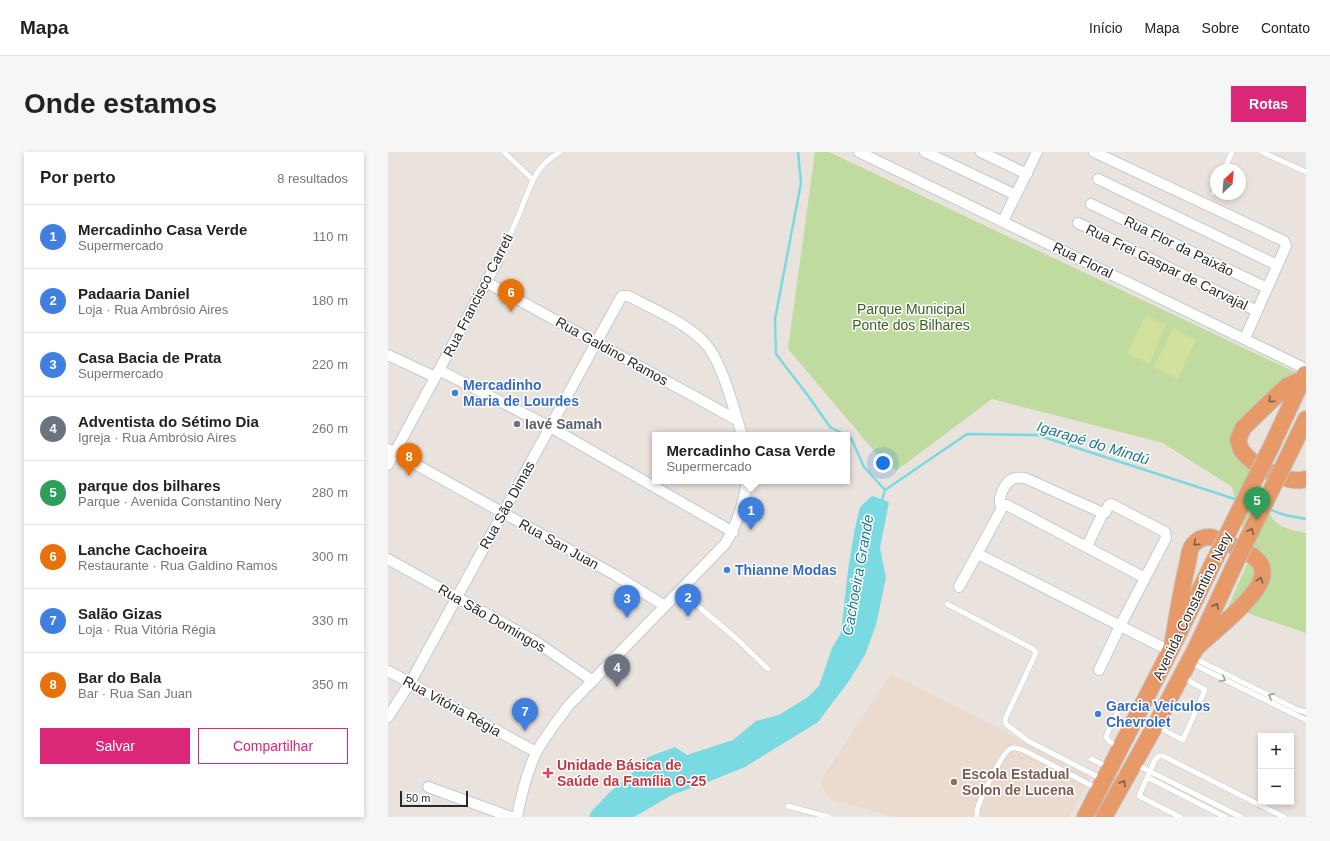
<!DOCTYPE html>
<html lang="pt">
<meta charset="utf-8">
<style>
body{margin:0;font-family:Helvetica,sans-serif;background:#f6f6f6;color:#222}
.controls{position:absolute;right:12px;bottom:12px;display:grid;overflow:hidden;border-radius:0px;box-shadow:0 2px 6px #0003}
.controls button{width:36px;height:36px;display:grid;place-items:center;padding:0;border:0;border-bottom:1px solid #e0e0e0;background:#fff;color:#222;font:20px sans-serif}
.compass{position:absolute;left:822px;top:12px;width:36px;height:36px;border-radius:50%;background:#fff;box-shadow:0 2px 6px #0003;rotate:26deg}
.scale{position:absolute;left:12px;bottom:10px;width:68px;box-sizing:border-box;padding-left:4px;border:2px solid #292929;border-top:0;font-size:11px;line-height:14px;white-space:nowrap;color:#292929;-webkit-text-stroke:3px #fff;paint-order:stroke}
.you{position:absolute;left:495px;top:311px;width:14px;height:14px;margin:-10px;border:3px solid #fff;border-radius:50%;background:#1a73e8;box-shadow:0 0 0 6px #1a73e833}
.badge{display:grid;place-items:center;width:26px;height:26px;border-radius:50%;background:#db2777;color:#fff;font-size:13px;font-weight:700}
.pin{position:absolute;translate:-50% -33px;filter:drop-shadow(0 1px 2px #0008)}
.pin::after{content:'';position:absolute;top:21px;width:14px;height:12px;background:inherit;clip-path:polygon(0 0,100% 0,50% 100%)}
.popup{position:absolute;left:264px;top:280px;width:198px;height:52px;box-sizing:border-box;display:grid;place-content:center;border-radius:0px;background:#fff;filter:drop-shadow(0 1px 3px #0005);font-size:13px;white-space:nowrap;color:#767676}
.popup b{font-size:15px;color:#222}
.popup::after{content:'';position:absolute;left:50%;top:100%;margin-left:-8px;border:8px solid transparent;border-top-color:#fff}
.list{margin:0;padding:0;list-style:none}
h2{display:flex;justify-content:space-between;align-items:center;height:52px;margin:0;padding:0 16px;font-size:17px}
h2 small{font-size:13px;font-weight:400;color:#767676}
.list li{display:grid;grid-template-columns:26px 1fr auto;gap:12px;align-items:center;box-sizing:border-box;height:64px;padding:0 16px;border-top:1px solid #e0e0e0}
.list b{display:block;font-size:15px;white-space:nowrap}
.list p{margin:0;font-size:13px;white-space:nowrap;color:#767676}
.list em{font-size:13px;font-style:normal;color:#767676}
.actions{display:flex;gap:8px;padding:12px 16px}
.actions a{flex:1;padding:9px 0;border:1px solid #db2777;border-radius:0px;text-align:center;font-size:14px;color:#db2777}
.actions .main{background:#db2777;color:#fff}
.map{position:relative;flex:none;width:918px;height:665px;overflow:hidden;border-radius:0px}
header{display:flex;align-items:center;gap:24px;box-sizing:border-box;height:56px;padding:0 20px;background:#fff;border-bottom:1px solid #e0e0e0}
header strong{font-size:19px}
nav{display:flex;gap:22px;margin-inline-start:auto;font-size:14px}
.intro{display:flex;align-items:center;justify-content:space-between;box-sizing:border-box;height:96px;padding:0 24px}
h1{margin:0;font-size:28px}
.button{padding:10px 18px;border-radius:0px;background:#db2777;color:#fff;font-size:14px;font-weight:700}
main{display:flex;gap:24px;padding:0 24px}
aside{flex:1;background:#fff;border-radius:0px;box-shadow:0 2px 6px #0003}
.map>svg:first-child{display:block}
</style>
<header>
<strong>Mapa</strong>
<nav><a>Início</a><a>Mapa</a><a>Sobre</a><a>Contato</a></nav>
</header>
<div class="intro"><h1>Onde estamos</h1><a class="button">Rotas</a></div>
<main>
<aside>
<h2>Por perto<small>8 resultados</small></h2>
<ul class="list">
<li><span class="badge" style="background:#3f7fe0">1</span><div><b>Mercadinho Casa Verde</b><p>Supermercado</p></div><em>110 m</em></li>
<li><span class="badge" style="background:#3f7fe0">2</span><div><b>Padaaria Daniel</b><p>Loja · Rua Ambrósio Aires</p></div><em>180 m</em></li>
<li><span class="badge" style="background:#3f7fe0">3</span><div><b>Casa Bacia de Prata</b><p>Supermercado</p></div><em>220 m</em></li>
<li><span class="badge" style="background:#6b7280">4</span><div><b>Adventista do Sétimo Dia</b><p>Igreja · Rua Ambrósio Aires</p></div><em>260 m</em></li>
<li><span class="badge" style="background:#2e9e5b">5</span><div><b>parque dos bilhares</b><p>Parque · Avenida Constantino Nery</p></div><em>280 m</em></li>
<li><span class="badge" style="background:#e8710a">6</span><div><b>Lanche Cachoeira</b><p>Restaurante · Rua Galdino Ramos</p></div><em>300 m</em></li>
<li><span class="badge" style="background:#3f7fe0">7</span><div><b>Salão Gizas</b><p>Loja · Rua Vitória Régia</p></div><em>330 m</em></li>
<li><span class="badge" style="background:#e8710a">8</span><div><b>Bar do Bala</b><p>Bar · Rua San Juan</p></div><em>350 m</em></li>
</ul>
<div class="actions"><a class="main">Salvar</a><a>Compartilhar</a></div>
</aside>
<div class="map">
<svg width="918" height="665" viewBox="0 0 918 665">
<rect width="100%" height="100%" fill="#eae2dd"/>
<path fill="#eadbce" d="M504,522L703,624L681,665H507L443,647L438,643L432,630L499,527Z"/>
<path fill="#bfdb9f" d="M427,0H441L909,221L855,276L884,366C892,377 905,378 918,381V481L856,460L837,462L862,405L844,335L775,291L604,247L509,318L498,313L400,197Z"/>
<path fill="#d1e19b" d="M758,163L778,173L761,212L739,202Z
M785,176L808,188L790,227L766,215Z"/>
<path fill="#7adae1" d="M484,344L501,350L492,396L498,426L488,473L477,503L461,529L430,570L357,615L325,628L284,643L246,665H201L203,660L222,640L240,625L260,605L287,595L299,603L345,588L368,569L391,563L420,545L431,534L444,496L453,481L460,418L466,381L472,355Z"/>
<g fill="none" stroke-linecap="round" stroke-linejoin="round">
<path stroke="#7adae1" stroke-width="2.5" d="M410,0L413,31L387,167L388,202L421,245L442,275L457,283
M459,284L463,286L476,315L497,338
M497,338L579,282L649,283L850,348
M493,351L497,338
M880,357L897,363L918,367"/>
<defs>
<path id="service" d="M116,0L144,27
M874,0L918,20
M836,18L844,0
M825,41L828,35
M109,110C116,95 123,81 129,67C141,40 144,15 172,0
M292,439L350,488L380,517
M559,452L645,497L648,501L618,565L617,568L618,572L640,589L714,627
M806,506L910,558L918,560
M803,511L918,568
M768,574L795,588L817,538L803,530L797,524
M730,595L721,589L718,585C721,577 729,555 738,553C742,553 747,554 751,555
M703,607L720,615
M747,612L853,665
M759,625L837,665
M400,654L441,665
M589,665C589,663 589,661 589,659C591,649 615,597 624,596C629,595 635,598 639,600L710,637
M792,665L751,644L767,608L771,604H775L896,665"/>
<path id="minor" d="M471,0L918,217
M537,0L628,43
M593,0L639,22
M706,0L896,89L898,94L857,186
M710,27L889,113
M703,52L879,136
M615,69L649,0
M690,71L869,159
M98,130L349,268
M0,203L47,225
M51,218L162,275L345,380
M0,297L227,423L277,454
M0,313L109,110
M614,356C608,348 616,332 624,327C628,325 632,326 637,326L715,361H717L721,353L723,352L777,380L778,386L732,474L711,518
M699,394L715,361
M590,402L782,499
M0,407L147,489L205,529
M571,435L614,356L616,353H619L757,426
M0,519L148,600
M0,565L22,531L232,147L234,144H240C264,156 298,171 316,190C334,208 346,258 354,283
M40,635L123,665
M129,665C133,644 139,619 149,599C158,583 170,568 181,553L337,392C349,372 356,352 359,329"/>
<path id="trunk" d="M915,227L899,234L885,247L855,276L850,288C851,292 852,296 854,299C865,314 901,333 918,327
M885,291L917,222
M902,300L918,267
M784,494C789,466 793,438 800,410C801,405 801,397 805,393C809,388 814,385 821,385C827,385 835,390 841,392C857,399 883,408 872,431C862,451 825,480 808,496
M697,665L782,499L827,407
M716,665L767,574L808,496L846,414"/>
</defs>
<use href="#service" stroke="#c4cad1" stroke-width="6"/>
<use href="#minor" stroke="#c4cad1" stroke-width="12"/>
<use href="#trunk" stroke="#c3c3c3" stroke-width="18"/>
<use href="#service" stroke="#fff" stroke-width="5"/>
<use href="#minor" stroke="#fff" stroke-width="10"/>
<use href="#trunk" stroke="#e79a68" stroke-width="16"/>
<defs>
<path id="trunk-bridge" d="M827,407L885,291
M846,414L902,300"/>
</defs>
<use href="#trunk-bridge" stroke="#c3c3c3" stroke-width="18" stroke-linecap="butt"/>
<use href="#trunk-bridge" stroke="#e79a68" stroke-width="16"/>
</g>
<defs><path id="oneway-chevron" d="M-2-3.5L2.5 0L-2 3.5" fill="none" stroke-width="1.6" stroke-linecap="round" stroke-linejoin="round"/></defs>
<g stroke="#7e5c45">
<use href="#oneway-chevron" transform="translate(883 248) rotate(137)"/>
<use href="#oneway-chevron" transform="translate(863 379) rotate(-64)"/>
<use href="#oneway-chevron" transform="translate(808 391) rotate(140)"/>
<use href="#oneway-chevron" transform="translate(872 428) rotate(-72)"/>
<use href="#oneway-chevron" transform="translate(828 454) rotate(-65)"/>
<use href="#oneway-chevron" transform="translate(735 631) rotate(-60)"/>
</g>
<g stroke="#9f9f9f">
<use href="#oneway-chevron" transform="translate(835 527) rotate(27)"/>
<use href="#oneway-chevron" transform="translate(883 544) rotate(-154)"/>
</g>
<g fill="#3f7fe0" stroke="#fff" stroke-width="1.5">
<circle cx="67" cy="241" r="4"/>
<circle cx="339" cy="418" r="4"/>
<circle cx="710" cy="562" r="4"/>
</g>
<circle fill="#6b7280" stroke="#fff" stroke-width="1.5" cx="129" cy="272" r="4"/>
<path fill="#e0444e" stroke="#fff" stroke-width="1.5" d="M158 615h4v4h4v4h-4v4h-4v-4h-4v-4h4z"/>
<circle fill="#8d6e63" stroke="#fff" stroke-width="1.5" cx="566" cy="630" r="4"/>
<g text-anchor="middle" stroke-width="3" stroke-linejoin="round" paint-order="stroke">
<g font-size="14" fill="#292929" stroke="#fff">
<text transform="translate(791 94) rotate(26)" y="5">Rua Flor da Paixão</text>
<text transform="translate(695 108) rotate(26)" y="5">Rua Floral</text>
<text transform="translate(779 115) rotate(26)" y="5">Rua Frei Gaspar de Carvajal</text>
<text transform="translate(90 143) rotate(-63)" y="5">Rua Francisco Carreti</text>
<text transform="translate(224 199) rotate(29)" y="5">Rua Galdino Ramos</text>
<text transform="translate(119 353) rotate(-61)" y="5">Rua São Dimas</text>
<text transform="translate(171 392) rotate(29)" y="5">Rua San Juan</text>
<text transform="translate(804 454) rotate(-64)" y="5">Avenida Constantino Nery</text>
<text transform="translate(104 466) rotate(30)" y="5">Rua São Domingos</text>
<text transform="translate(64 554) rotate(29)" y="5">Rua Vitória Régia</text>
</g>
<g font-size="14" fill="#3a5e21" stroke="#fff">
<text x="523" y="162">Parque Municipal<tspan x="523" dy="16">Ponte dos Bilhares</tspan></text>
</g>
<g font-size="14" font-weight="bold" fill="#366cbe" stroke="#fff" text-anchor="start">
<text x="75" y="238">Mercadinho<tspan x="75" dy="16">Maria de Lourdes</tspan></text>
<text x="347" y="423">Thianne Modas</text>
<text x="718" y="559">Garcia Veículos<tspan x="718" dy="16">Chevrolet</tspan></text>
</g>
<g font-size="14" font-weight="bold" fill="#5b616d" stroke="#fff" text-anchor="start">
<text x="137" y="277">Iavé Samah</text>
</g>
<g font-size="14" font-weight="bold" fill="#be3a42" stroke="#fff" text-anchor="start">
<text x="169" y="618">Unidade Básica de<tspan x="169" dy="16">Saúde da Família O-25</tspan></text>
</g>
<g font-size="14" font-weight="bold" fill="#785e54" stroke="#fff" text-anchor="start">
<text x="574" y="627">Escola Estadual<tspan x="574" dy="16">Solon de Lucena</tspan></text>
</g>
<g font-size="15" font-style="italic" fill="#1b7b8b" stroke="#fff">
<text transform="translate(705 291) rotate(17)" y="5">Igarapé do Mindú</text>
<text transform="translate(470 423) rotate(-80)" y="5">Cachoeira Grande</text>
</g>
</g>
</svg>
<div class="controls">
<button>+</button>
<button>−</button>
</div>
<svg class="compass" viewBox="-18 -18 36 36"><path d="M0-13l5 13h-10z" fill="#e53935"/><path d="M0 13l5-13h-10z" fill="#767676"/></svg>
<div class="scale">50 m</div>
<div class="you"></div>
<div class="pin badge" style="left:363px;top:378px;background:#3f7fe0">1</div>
<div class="popup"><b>Mercadinho Casa Verde</b>Supermercado</div>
<div class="pin badge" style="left:300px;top:465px;background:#3f7fe0">2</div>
<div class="pin badge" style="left:239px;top:466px;background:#3f7fe0">3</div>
<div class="pin badge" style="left:229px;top:535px;background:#6b7280">4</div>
<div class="pin badge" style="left:869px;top:368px;background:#2e9e5b">5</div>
<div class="pin badge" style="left:123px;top:160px;background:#e8710a">6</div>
<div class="pin badge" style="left:137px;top:579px;background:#3f7fe0">7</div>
<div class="pin badge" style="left:21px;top:324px;background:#e8710a">8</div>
</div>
</main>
